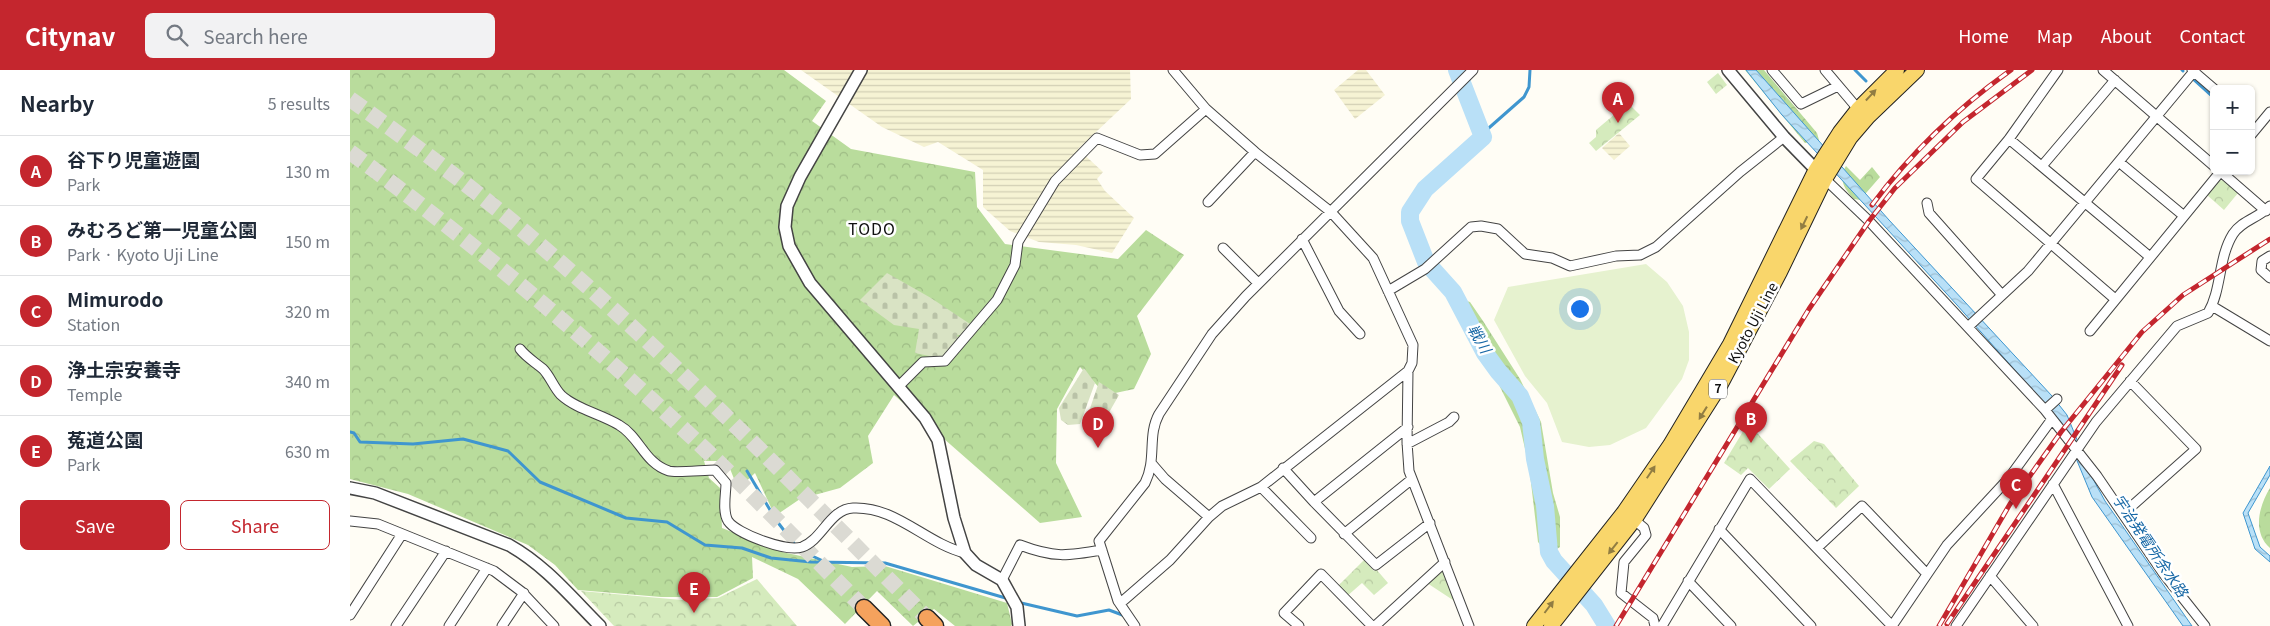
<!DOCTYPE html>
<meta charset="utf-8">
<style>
body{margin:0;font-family:Georgia,"Noto Sans JP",serif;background:#f2f2f3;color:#1f2937}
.controls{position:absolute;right:15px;top:15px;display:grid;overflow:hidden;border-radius:8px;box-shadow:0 1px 4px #0004}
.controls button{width:45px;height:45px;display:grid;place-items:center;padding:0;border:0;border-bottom:1px solid #e0e1e3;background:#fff;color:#1f2937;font:25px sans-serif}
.you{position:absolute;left:1229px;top:238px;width:18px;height:18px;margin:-12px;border:4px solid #fff;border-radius:50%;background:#1a73e8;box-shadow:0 0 0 8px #1a73e833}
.badge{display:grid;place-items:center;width:32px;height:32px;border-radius:50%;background:#c4262e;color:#fff;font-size:16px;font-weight:700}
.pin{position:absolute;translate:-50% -41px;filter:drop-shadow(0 1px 2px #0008)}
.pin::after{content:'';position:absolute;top:26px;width:18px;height:15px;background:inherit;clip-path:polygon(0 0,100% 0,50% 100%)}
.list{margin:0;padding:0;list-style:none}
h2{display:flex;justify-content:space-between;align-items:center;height:65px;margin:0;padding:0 20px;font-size:21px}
h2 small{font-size:16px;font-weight:400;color:#747a83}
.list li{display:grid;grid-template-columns:32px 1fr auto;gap:15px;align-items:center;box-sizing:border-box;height:70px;padding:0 20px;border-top:1px solid #e0e1e3}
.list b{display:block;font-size:19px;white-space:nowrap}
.list p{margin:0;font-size:16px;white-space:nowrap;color:#747a83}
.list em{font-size:16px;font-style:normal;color:#747a83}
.actions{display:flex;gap:10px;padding:15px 20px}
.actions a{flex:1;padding:11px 0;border:1px solid #c4262e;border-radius:8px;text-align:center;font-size:18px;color:#c4262e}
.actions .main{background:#c4262e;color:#fff}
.icon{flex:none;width:28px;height:28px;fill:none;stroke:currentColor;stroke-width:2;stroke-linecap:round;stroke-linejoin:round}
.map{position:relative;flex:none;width:1920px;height:556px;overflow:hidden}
header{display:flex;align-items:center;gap:30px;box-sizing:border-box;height:70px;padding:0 25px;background:#c4262e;color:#fff}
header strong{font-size:24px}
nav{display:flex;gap:28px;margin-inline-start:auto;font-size:18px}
.search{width:350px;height:45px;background:#f2f2f3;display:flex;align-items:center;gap:12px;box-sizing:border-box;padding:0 18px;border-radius:8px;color:#747a83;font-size:19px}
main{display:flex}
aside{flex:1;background:#fff}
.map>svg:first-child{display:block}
</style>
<header>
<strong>Citynav</strong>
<div class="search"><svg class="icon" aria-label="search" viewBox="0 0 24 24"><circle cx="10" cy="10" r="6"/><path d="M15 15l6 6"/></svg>Search here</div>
<nav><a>Home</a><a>Map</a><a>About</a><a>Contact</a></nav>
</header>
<main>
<aside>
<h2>Nearby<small>5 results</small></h2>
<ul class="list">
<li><span class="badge">A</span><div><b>谷下り児童遊園</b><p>Park</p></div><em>130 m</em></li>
<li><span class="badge">B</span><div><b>みむろど第一児童公園</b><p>Park · Kyoto Uji Line</p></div><em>150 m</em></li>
<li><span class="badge">C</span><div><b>Mimurodo</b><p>Station</p></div><em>320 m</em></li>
<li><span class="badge">D</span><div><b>浄土宗安養寺</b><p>Temple</p></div><em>340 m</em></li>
<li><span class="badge">E</span><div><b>菟道公園</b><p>Park</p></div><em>630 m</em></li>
</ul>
<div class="actions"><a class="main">Save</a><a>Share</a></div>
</aside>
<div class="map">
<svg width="1920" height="556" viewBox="0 0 1920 556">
<defs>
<pattern id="farmland-rules" width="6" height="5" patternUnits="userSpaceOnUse" patternTransform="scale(1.25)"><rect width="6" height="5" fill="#f6f3d4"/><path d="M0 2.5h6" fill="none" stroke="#d2cfb5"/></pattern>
<pattern id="forest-crowns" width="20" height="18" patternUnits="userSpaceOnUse" patternTransform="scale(1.25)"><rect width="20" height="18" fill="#b9dc9c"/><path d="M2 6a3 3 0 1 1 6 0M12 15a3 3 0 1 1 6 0" fill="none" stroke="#9ebc85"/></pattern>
<pattern id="cemetery-stones" width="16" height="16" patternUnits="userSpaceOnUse" patternTransform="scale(1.25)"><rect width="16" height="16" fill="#d9e3c4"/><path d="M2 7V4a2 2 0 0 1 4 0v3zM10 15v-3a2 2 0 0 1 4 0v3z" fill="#b9c2a7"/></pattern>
<pattern id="park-crowns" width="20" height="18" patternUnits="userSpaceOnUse" patternTransform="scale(1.25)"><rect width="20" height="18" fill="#d5ebbd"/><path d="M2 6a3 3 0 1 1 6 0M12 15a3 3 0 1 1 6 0" fill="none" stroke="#b6c8a1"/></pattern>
<pattern id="water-waves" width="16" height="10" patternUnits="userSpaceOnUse" patternTransform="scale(1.25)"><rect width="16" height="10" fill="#b9e0f7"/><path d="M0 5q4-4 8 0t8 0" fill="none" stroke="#9ebfd3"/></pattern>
</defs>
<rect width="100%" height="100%" fill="#fffdf5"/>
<path fill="url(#farmland-rules)" d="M451,0H780L781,29L728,79L753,102L747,109L755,121L784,148L762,183L726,175L689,172L660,161L633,137V100L588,72L574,77L532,57Z
M1008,0H1016L1035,25L1005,49L984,20Z
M1269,63L1280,76L1264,90L1252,78Z"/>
<path fill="url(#forest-crowns)" d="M0,0H434L476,31L462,51L501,79L625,102L627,137L655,174L768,189L796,160L834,185L787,246L801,284L784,319L756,325L730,297L707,339L706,393L732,447L690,453L544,325L518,366L523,393L490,418L450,429L425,446L405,403L388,419L377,391H354L359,408L370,418L372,458L432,482L502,497L535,496L657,533L662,554L661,556H605L584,539L563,556L527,521L495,554L448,509L402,487L403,508L367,527H311L228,520L205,495L178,475L58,424L0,409Z
M1395,0H1414L1467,63L1469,70L1455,73Z
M1496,96L1510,110L1522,97L1530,107L1510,130L1504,129C1494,119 1488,109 1496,96Z
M1104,227L1120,232L1133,251L1170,309L1191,352L1203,423L1210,447V477L1202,482L1194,479L1188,472L1179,396L1170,357L1149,315L1117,264L1104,237Z
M1920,418V478C1902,462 1909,436 1920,418Z"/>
<path fill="url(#cemetery-stones)" d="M537,203L581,228L620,254L612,265H606L611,269L594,289L565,283L569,259L544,255L510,230Z
M734,298L745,313L730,354L718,355L711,350L709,338Z
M749,312L769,325L749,360L734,356Z"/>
<path fill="url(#park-crowns)" d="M1368,3L1377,15L1366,24L1357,12Z
M1278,33L1290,45L1246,81L1239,73L1246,67V60Z
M1870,110L1875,111L1888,123L1874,140L1857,125Z
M1398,353L1440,399L1419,419L1398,398L1391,405L1374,393Z
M1464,371L1474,374L1509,416L1486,438L1440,391Z
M1014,490L1024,501L1026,499L1038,513L1024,525L1012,513L996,527L987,517Z
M1090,499L1096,503L1109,534L1077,513Z
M407,509L447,556H264L231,521L332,530L368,528Z"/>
<path fill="#e6f2cf" d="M1296,194L1317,212L1333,236L1339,262V290L1332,309L1296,358L1260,375L1239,377L1212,372L1197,333L1175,306L1144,250L1158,217Z"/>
<path fill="url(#water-waves)" stroke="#3f96cf" d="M1396,0H1406L1539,150L1702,326L1717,345L1743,409L1755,431L1842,556H1833L1742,427L1711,352L1607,235L1432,45Z
M1920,396V405L1898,443L1910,477L1920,486V492L1905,479L1893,443Z"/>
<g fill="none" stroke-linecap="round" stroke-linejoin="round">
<path stroke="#3f96cf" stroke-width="3" d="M1505,0L1516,11
M1832,0L1833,1
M1843,9L1864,28
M1132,64L1174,27L1179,17L1180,0
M0,362L4,363L10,372L63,374L113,369L158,381L190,412L276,448L317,452L355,475L392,478L421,488L461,492L535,493L659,529
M397,401L426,450L446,476
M449,480L471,490
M667,532L727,546L759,540L775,546"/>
<path stroke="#b9e0f7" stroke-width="18" d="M1107,0L1133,67L1075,119L1060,142V151L1076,192L1103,222L1135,283L1148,301L1170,326L1181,352L1185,389L1195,436L1199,482L1204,491L1244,535L1257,556"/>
<path stroke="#dbdad3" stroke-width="16" stroke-dasharray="16 8" stroke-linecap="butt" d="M0,29C63,74 125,119 183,169C322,287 449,419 577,548
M0,82C115,166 224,257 328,354C392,413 452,476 514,538"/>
<defs>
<path id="minor" d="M823,0L856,39L905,82L981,142L1023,188L1063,275L1062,293L1058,301L1057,372L1059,401L1119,556
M1422,0L1451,34L1488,16
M1475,0L1508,39
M1708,0L1659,69L1626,109L1765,229
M1753,0L1864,96
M1842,0L1864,19
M1901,65L1920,42
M1659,69L1800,187
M1769,92L1834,146
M1692,96L1765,10
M1870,101L1916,141
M1475,109L1519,151L1695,340L1747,406L1813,503L1855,556
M858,132L905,82
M1577,133L1579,143L1652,225
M952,169L989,241L1010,264
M873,178L908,213
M1920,186L1912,191L1911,200L1920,208
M1038,221L1075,199L1121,157L1131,156L1148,159L1175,184L1202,188L1220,196L1266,186L1290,185L1306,177L1390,102L1434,67
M1862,236L1920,271
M1619,256L1678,201L1845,0
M1740,261L1871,101
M170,279C177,288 185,292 193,299C200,306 204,318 211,325C226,339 251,344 269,355C290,367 294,393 319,401C326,403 354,400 365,400L376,413C376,424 372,441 378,451C387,464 436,482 452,477C472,470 480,439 503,438C546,436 575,473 615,483
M549,316L573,292L595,291L647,230L665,195L668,172L705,111L747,68L790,85L805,84L856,39
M1695,340L1707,329
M1057,374L1099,352L1104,347
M802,394L815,409L859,447
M933,398L964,432L1026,495L1080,453
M1703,414L1778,556
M911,417L961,468
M964,432L1058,357
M1774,443L1846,379L1780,311
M1282,448L1294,458L1296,465L1274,492L1271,523L1303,548L1305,556
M0,451L28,454L144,501L172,522L204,556
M1369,459L1461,556
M994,464L1062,409
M1467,478L1512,436L1577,504
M1640,506L1683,556
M652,510L670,475C704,488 717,486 752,480
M1338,511L1381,556
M768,531L774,530L820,490L859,447L872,436L911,417L1058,301
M0,545L52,464
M46,556L96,481
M99,556L137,498
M152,556L174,523
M785,556L768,531L749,471L795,413C807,389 797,366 809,344L862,264L896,226L1123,0
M949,556L934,543L971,504L1022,556
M1025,556L1095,492
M1312,556L1400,409L1542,556
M1542,556L1597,475L1659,408L1702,349
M1606,556L1746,352L1827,256L1858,243C1872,219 1868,188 1883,164C1892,150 1909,148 1920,136"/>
<path id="tertiary" d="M511,0L450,107L437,136L435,157L439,176L460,213L575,348L588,370L604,448L615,483L626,495L652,510L667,537L669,556
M1378,0L1434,67L1472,106
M0,418L25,423L159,475C195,495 221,527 250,556"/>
<path id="primary" d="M1184,556L1274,442L1320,375L1380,274L1465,101L1490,62L1508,39L1547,0
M1201,556L1285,449L1371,314L1430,202L1475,109L1500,68L1518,47L1567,0"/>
<path id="motorway" d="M514,538L532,556
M577,548L585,556"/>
</defs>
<use href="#minor" stroke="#444" stroke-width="11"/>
<use href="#tertiary" stroke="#444" stroke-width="14"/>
<use href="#primary" stroke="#222" stroke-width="16"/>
<use href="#motorway" stroke="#222" stroke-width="19"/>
<use href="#minor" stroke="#fff" stroke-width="9"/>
<use href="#tertiary" stroke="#fff" stroke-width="11"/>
<use href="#primary" stroke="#f9d66b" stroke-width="14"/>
<use href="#motorway" stroke="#f5a25d" stroke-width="16"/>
<defs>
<path id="rail" d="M1522,135C1560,84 1609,37 1661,0
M1597,554L1772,295
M1266,556L1459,239L1519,151L1545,118L1613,52L1682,0
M1589,556L1660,434L1711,362L1792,262L1833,225L1920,169"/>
</defs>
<use href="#rail" stroke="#c4262e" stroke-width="5"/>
<use href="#rail" stroke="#fff" stroke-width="3" stroke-dasharray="9" stroke-linecap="butt"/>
</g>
<defs><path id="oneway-solid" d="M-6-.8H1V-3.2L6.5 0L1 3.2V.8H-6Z" transform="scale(1.25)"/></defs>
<g fill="#917d42">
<use href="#oneway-solid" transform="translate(1521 25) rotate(-47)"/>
<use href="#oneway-solid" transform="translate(1454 153) rotate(116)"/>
<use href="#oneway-solid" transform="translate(1353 343) rotate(122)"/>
<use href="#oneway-solid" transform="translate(1301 402) rotate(-56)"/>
<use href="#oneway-solid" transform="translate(1263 478) rotate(128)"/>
<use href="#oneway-solid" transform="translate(1199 537) rotate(-53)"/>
</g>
<g text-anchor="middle" stroke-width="5" stroke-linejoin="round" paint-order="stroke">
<rect fill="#fff" stroke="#585858" stroke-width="1" x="1359" y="309.5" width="18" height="19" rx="4"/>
<g font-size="12" font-weight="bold" fill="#111">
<text x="1368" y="323">7</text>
</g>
<g font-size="14" fill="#111" stroke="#fff">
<text transform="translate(1403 253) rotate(-62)" y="5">Kyoto Uji Line</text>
</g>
<g font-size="15" font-style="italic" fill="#1768a6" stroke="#fff">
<text transform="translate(1129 269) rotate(60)" y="5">戦川</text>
<text transform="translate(1800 476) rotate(56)" y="5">宇治発電所余水路</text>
</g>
<g font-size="16" letter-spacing="1" fill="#111" stroke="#fff">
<text x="522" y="165">TODO</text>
</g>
</g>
</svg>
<div class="controls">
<button>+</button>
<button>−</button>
</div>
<div class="you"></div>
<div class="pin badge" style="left:1268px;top:53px">A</div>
<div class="pin badge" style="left:1401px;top:373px">B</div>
<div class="pin badge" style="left:1666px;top:439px">C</div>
<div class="pin badge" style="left:748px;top:378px">D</div>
<div class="pin badge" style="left:344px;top:543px">E</div>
</div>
</main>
